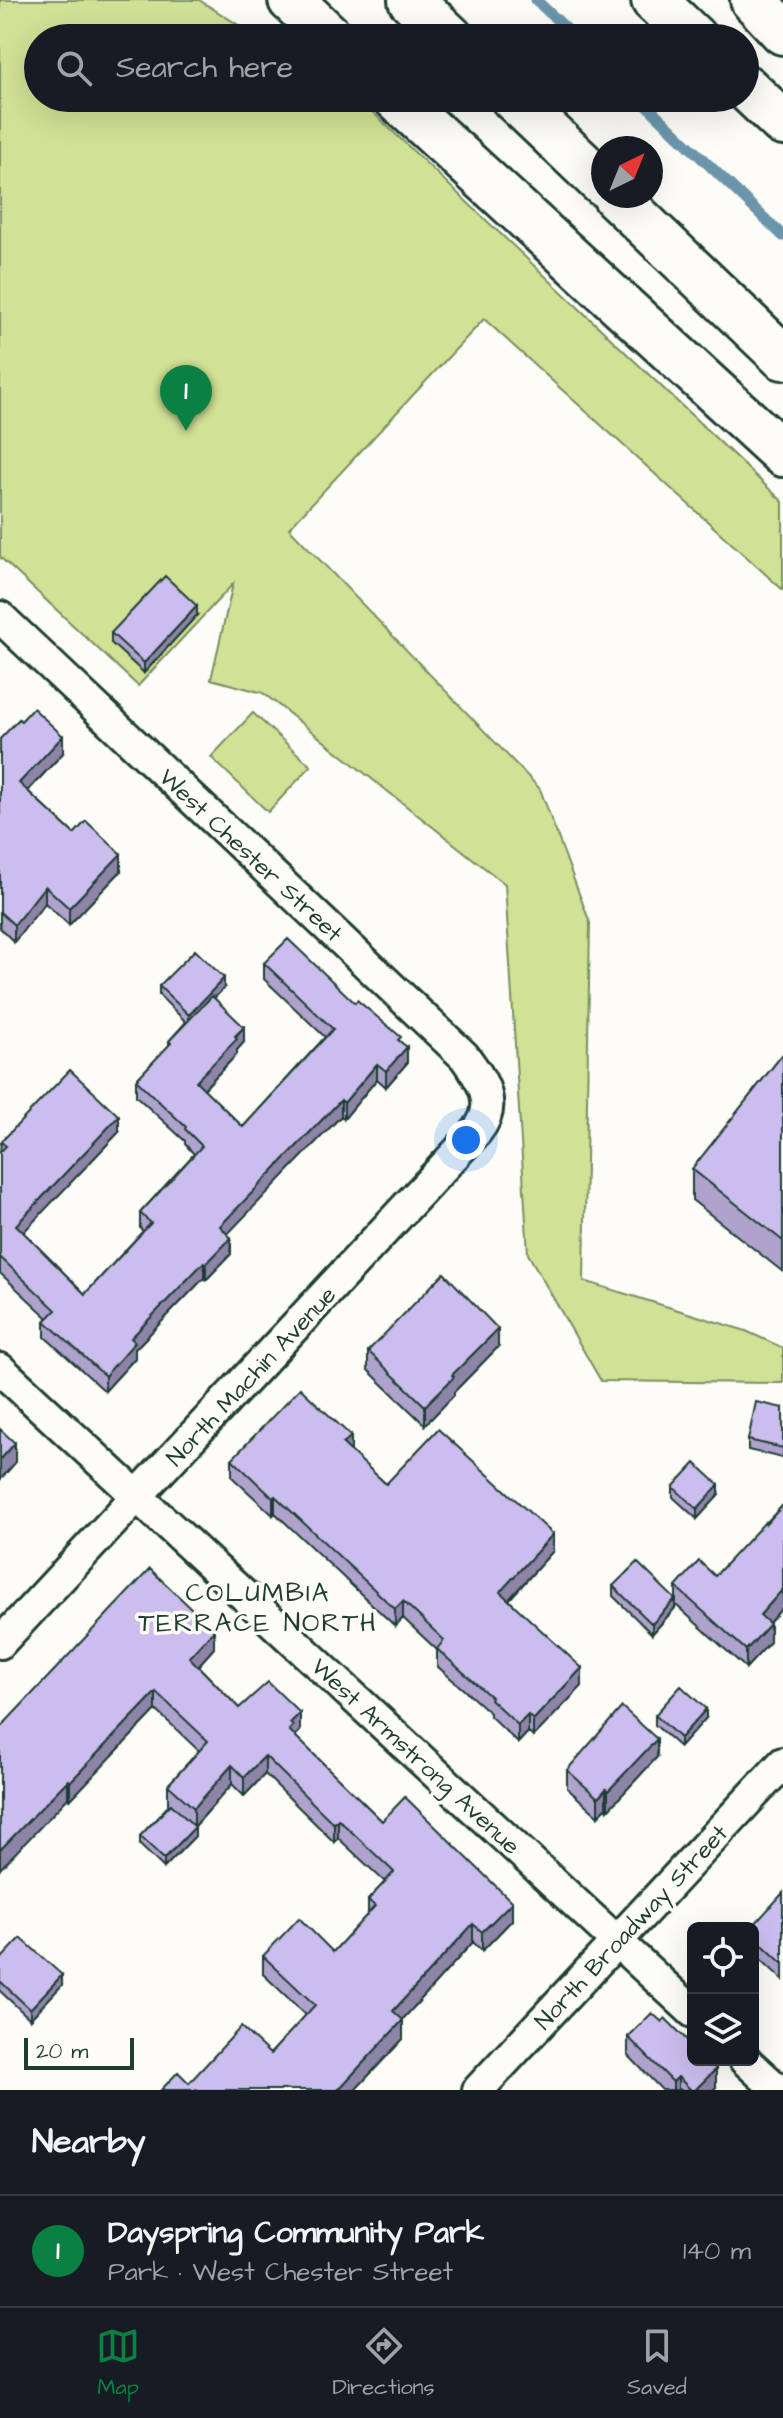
<!DOCTYPE html>
<meta charset="utf-8">
<style>
body{margin:0;font-family:"Architects Daughter",sans-serif;background:#20242c;color:#f1f3f6}
.controls{position:absolute;right:24px;bottom:24px;display:grid;overflow:hidden;border-radius:12px;box-shadow:0 8px 32px #0002}
.controls button{width:72px;height:72px;display:grid;place-items:center;padding:0;border:0;border-bottom:2px solid #363941;background:#171b24;color:#f1f3f6;font:40px sans-serif}
.compass{position:absolute;left:591px;top:136px;width:72px;height:72px;border-radius:50%;background:#171b24;box-shadow:0 8px 32px #0002;rotate:43deg}
.scale{position:absolute;left:24px;bottom:20px;width:110px;box-sizing:border-box;padding-left:8px;border:4px solid #1f3d34;border-top:0;font-size:22px;line-height:28px;white-space:nowrap;color:#1f3d34;-webkit-text-stroke:6px #fdfcf7;paint-order:stroke}
.you{position:absolute;left:466px;top:1140px;width:28px;height:28px;margin:-20px;border:6px solid #fff;border-radius:50%;background:#1a73e8;box-shadow:0 0 0 12px #1a73e833}
.badge{display:grid;place-items:center;width:52px;height:52px;border-radius:50%;background:#0b8043;color:#fff;font-size:26px;font-weight:700}
.pin{position:absolute;translate:-50% -66px;filter:drop-shadow(0 2px 4px #0008)}
.pin::after{content:'';position:absolute;top:42px;width:28px;height:24px;background:inherit;clip-path:polygon(0 0,100% 0,50% 100%)}
.list{margin:0;padding:0;list-style:none}
h2{display:flex;justify-content:space-between;align-items:center;height:104px;margin:0;padding:0 32px;font-size:34px}
h2 small{font-size:26px;font-weight:400;color:#9ea1a6}
.list li{display:grid;grid-template-columns:52px 1fr auto;gap:24px;align-items:center;box-sizing:border-box;height:112px;padding:0 32px;border-top:2px solid #363941}
.list b{display:block;font-size:30px;white-space:nowrap}
.list p{margin:0;font-size:26px;white-space:nowrap;color:#9ea1a6}
.list em{font-size:26px;font-style:normal;color:#9ea1a6}
.icon{flex:none;width:44px;height:44px;fill:none;stroke:currentColor;stroke-width:2;stroke-linecap:round;stroke-linejoin:round}
.map{position:relative;flex:none;width:783px;height:2090px;overflow:hidden}
.search{position:absolute;background:#171b24;box-shadow:0 8px 32px #0002;left:24px;right:24px;top:24px;height:88px;display:flex;align-items:center;gap:20px;box-sizing:border-box;padding:0 28px;border-radius:44px;color:#9ea1a6;font-size:30px}
.sheet{height:216px;background:#171b24}
nav{display:flex;justify-content:space-around;align-items:center;box-sizing:border-box;height:112px;border-top:2px solid #363941;background:#171b24;font-size:22px;color:#9ea1a6}
nav a{display:grid;justify-items:center;gap:4px}
nav .on{color:#0b8043}
.map>svg:first-child{display:block}
</style>
<div class="map">
<svg width="783" height="2090" viewBox="0 0 783 2090">
<rect width="100%" height="100%" fill="#fdfcf7"/>
<filter id="ink" filterUnits="userSpaceOnUse"><feTurbulence type="fractalNoise" baseFrequency=".0125" numOctaves="2"/><feDisplacementMap in="SourceGraphic" scale="16" xChannelSelector="R" yChannelSelector="G"/><feConvolveMatrix kernelMatrix="1 2 1 2 8 2 1 2 1" color-interpolation-filters="sRGB"/></filter>
<g filter="url(#ink)">
<path fill="#d1e195" stroke="#788f64" stroke-width="2" d="M0,0H199L259,38H38V98H353L366,106L783,502V590L484,319L289,528L540,789L590,923L584,1281L746,1331L783,1348V1383L601,1381L528,1254L505,884L263,693L211,679L233,584L138,686L0,557Z
M253,713L311,766L268,812L211,757Z"/>
<g fill="none" stroke-linecap="round" stroke-linejoin="round">
<path stroke="#6a95ab" stroke-width="11" d="M536,0L576,38
M639,98L783,236"/>
<defs>
<path id="street" d="M0,617L464,1056C482,1080 499,1104 477,1131L0,1643
M0,1369L693,2012
M745,2060L778,2090
M478,2090L783,1763"/>
<path id="highway" d="M291,0L331,38
M411,0L451,38
M654,0L694,38
M753,0L783,32
M745,87L783,123
M396,98L783,454
M513,98L603,184
M615,196L783,357"/>
</defs>
<use href="#street" stroke="#1f3d34" stroke-width="36"/>
<use href="#highway" stroke="#1f3d34" stroke-width="50"/>
<use href="#street" stroke="#fdfcf7" stroke-width="30"/>
<use href="#highway" stroke="#fdfcf7" stroke-width="44"/>
</g>
<path fill="#afa3cd" stroke="#1f3d34" stroke-width="2" d="M197,615L144,673L111,643V633Z
M0,739L63,753L28,791L74,834L121,871L69,925L45,903L14,942L0,928Z
M264,963L355,1003L401,1042L407,1063L386,1087L377,1079L344,1119L341,1116L227,1234L231,1254L206,1280L204,1278L135,1349V1358L105,1391L45,1337V1321L48,1318L0,1273V1152L1,1142L119,1132L23,1232L85,1294L143,1231L140,1228V1213L194,1154L185,1144V1141L136,1096V1080L169,1046V1041L186,1022L159,995V986L224,988L214,998L244,1042L237,1050V1054L204,1089L243,1127L325,1037L264,979Z
M783,1054V1272L692,1200V1169Z
M498,1347L454,1392V1395L425,1425L368,1370V1351Z
M783,1408V1458L748,1450V1440Z
M351,1452L386,1484L553,1551L509,1600L582,1686L533,1737L528,1732L518,1743L490,1716V1713L437,1666V1650L403,1618L395,1626L275,1513L273,1515L232,1477V1459Z
M673,1487L719,1495L697,1519L673,1497Z
M783,1505V1607L769,1623L770,1642L746,1668L676,1605V1587L715,1576Z
M613,1586L675,1608L652,1634L613,1596Z
M214,1648L198,1666L239,1708L300,1731L295,1736L382,1821L512,1920L482,1951L473,1942L402,2020L403,2039L355,2090H161L189,2083L270,2054L306,2015L263,1974V1956L333,1952L368,1914V1900L385,1882L338,1838L334,1842L265,1774L244,1796L232,1784L195,1826V1836L164,1868L140,1845V1836L169,1805L168,1804V1785L199,1751L156,1710L70,1800L0,1728Z
M655,1715L706,1718L680,1747L655,1725Z
M657,1757L608,1810L606,1808L598,1816L567,1788V1770Z
M783,1893V1980L753,1952V1928Z
M0,1960L62,1985L30,2019L0,1991Z
M628,2037L716,2087L713,2090H662L628,2055Z"/>
<path fill="#8e84a7" stroke="#1f3d34" stroke-width="2" d="M197,606V615L144,673V663Z
M63,736V753L19,800V783Z
M121,854V871L69,925V908Z
M45,886V903L14,942V925Z
M224,978V988L189,1024V1015Z
M244,1027V1042L237,1050V1054L196,1097V1081Z
M407,1047V1063L386,1087V1071Z
M377,1064V1079L344,1119V1103Z
M341,1100V1116L220,1242V1226Z
M119,1116V1132L16,1240V1225Z
M231,1238V1254L206,1280V1264Z
M204,1262V1278L135,1349V1358L105,1391V1376L131,1338Z
M498,1329V1347L454,1392V1395L425,1425V1406L452,1375Z
M351,1436V1453L343,1444Z
M15,1443V1463L0,1480V1460Z
M719,1485V1495L697,1519V1509Z
M275,1496V1513L273,1515V1498Z
M553,1534V1551L500,1609V1592Z
M783,1589V1607L760,1633V1615Z
M675,1599V1608L652,1634V1624Z
M403,1601V1618L395,1626V1609Z
M770,1624V1642L746,1668V1650Z
M214,1630V1648L189,1676V1657Z
M582,1668V1686L533,1737V1720Z
M156,1692V1710L70,1800V1782Z
M706,1709V1718L680,1747V1738Z
M300,1713V1731L293,1738L289,1730L290,1723Z
M528,1715V1732L518,1743V1725Z
M657,1739V1757L608,1810V1791Z
M265,1756V1774L244,1796V1777Z
M232,1765V1784L194,1827V1808Z
M68,1780V1798L0,1869V1850Z
M606,1789V1808L598,1816V1798Z
M338,1819V1838L334,1842V1824Z
M195,1827V1836L164,1868V1859Z
M512,1902V1920L482,1951V1932Z
M473,1924V1942L393,2030V2011Z
M62,1975V1985L30,2019V2009Z
M403,2020V2039L355,2090H338Z
M716,2069V2087L713,2090H695Z
M678,2077V2090H673V2082Z"/>
<path fill="#cbbdee" stroke="#1f3d34" stroke-width="2" d="M165,576L197,606L144,663L111,633Z
M33,708L63,736L19,783L74,834L86,821L121,854L69,908L45,886L14,925L0,912V739L19,719L21,721Z
M288,939L355,1003L357,1000L401,1037L398,1040L407,1047L386,1071L377,1064L344,1103L341,1100L220,1226L231,1238L206,1264L204,1262L131,1338L135,1342L105,1376L45,1321L56,1310L0,1257V1152L6,1146L1,1142L70,1070L119,1116L16,1225L85,1294L151,1223L140,1213L202,1146L185,1129L186,1127L136,1080L171,1043L169,1041L212,996L244,1027L235,1036L237,1039L196,1081L243,1127L333,1029L264,963Z
M195,950L224,978L189,1015L159,986Z
M783,1054V1241L692,1169Z
M444,1273L498,1329L452,1375L454,1377L425,1406L368,1351Z
M300,1388L351,1436L343,1444L386,1484L438,1429L553,1534L500,1592L582,1668L533,1720L528,1715L518,1725L490,1699L491,1697L437,1649L444,1640L403,1601L395,1609L275,1496L273,1498L232,1459Z
M756,1402L783,1408V1448L748,1440Z
M0,1429L15,1443L0,1460Z
M695,1463L719,1485L697,1509L673,1487Z
M783,1505V1589L760,1615L770,1624L746,1650L676,1587L699,1561L715,1576L766,1521L765,1525Z
M637,1562L675,1599L652,1624L613,1586Z
M150,1569L214,1630L189,1657L239,1708L268,1682L300,1713L290,1723L293,1726L289,1730L382,1821L405,1797L512,1902L482,1932L473,1924L393,2011L403,2020L338,2090H161L178,2072L189,2083L241,2027L270,2054L315,2005L263,1956L299,1918L333,1952L375,1906L368,1900L394,1872L338,1819L334,1824L265,1756L244,1777L232,1765L194,1808L168,1785L208,1741L156,1692L70,1782L68,1780L0,1850V1728Z
M681,1686L706,1709L680,1738L655,1715Z
M622,1707L657,1739L608,1791L606,1789L598,1798L567,1770Z
M171,1804L195,1827L164,1859L140,1836Z
M783,1893V1964L753,1936V1928H751Z
M21,1938L62,1975L30,2009L0,1981V1960Z
M652,2013L662,2022L665,2018L693,2046V2060H707L716,2069L695,2090H691L678,2077L673,2082L628,2037Z"/>
</g>
<g text-anchor="middle" stroke-width="7" stroke-linejoin="round" paint-order="stroke">
<g font-size="24" fill="#1f3d34" stroke="#fdfcf7">
<text transform="translate(251 855) rotate(43)" y="8">West Chester Street</text>
<text transform="translate(251 1376) rotate(-47)" y="8">North Machin Avenue</text>
<text transform="translate(416 1756) rotate(43)" y="8">West Armstrong Avenue</text>
<text transform="translate(631 1927) rotate(-47)" y="8">North Broadway Street</text>
</g>
<g font-size="26" letter-spacing="2" fill="#1f3d34" stroke="#fdfcf7">
<text x="258" y="1601">COLUMBIA<tspan x="258" dy="30">TERRACE NORTH</tspan></text>
</g>
</g>
</svg>
<div class="controls">
<button><svg class="icon" aria-label="locate" viewBox="0 0 24 24"><circle cx="12" cy="12" r="6"/><path d="M12 2v4M12 18v4M2 12h4M18 12h4"/></svg></button>
<button><svg class="icon" aria-label="layers" viewBox="0 0 24 24"><path d="M12 4l9 5-9 5-9-5zM3 14l9 5 9-5"/></svg></button>
</div>
<svg class="compass" viewBox="-18 -18 36 36"><path d="M0-13l5 13h-10z" fill="#e53935"/><path d="M0 13l5-13h-10z" fill="#9ea1a6"/></svg>
<div class="scale">20 m</div>
<div class="you"></div>
<div class="pin badge" style="left:186px;top:431px">1</div>
<div class="search"><svg class="icon" aria-label="search" viewBox="0 0 24 24"><circle cx="10" cy="10" r="6"/><path d="M15 15l6 6"/></svg>Search here</div>
</div>
<section class="sheet">
<h2>Nearby<small></small></h2>
<ul class="list">
<li><span class="badge">1</span><div><b>Dayspring Community Park</b><p>Park · West Chester Street</p></div><em>140 m</em></li>
</ul>
</section>
<nav>
<a class="on"><svg class="icon" aria-label="map" viewBox="0 0 24 24"><path d="M3 6l6-2 6 2 6-2v14l-6 2-6-2-6 2zM9 4v14M15 6v14"/></svg>Map</a>
<a><svg class="icon" aria-label="directions" viewBox="0 0 24 24"><path d="M12 3l9 9-9 9-9-9zM9 14v-3h6M13 9l2 2-2 2"/></svg>Directions</a>
<a><svg class="icon" aria-label="saved" viewBox="0 0 24 24"><path d="M7 4h10v16l-5-4-5 4z"/></svg>Saved</a>
</nav>
